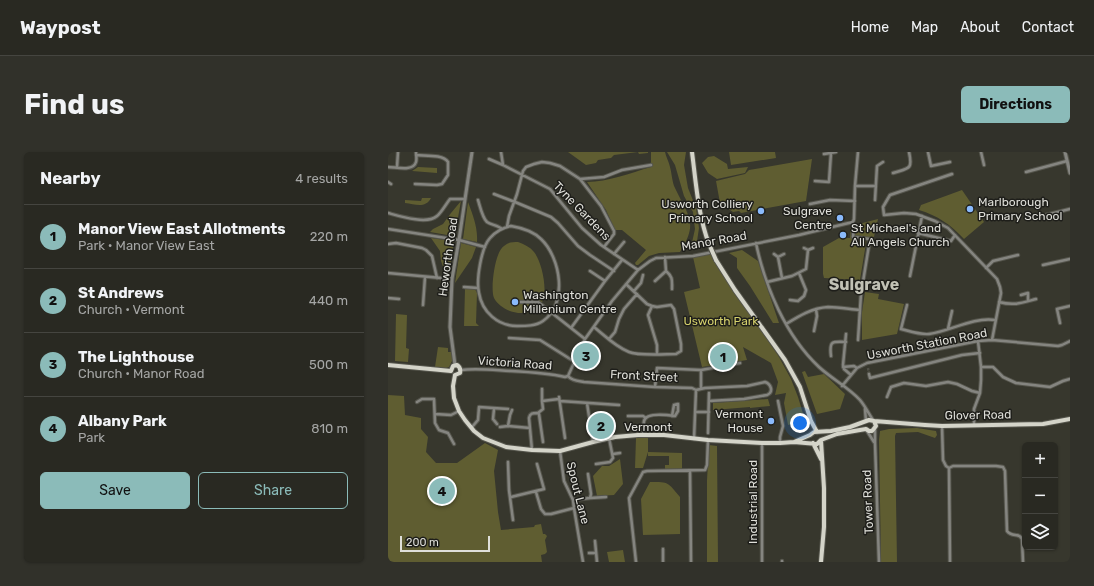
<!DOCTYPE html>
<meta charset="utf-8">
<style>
body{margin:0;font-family:Rubik,sans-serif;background:#31312a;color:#f1f3f6}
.controls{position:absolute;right:12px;bottom:12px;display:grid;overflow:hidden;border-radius:6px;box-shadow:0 1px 3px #0004}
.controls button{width:36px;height:36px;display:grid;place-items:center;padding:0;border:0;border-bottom:1px solid #454540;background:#292922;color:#f1f3f6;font:20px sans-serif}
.scale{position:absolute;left:12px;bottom:10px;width:90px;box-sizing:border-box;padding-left:4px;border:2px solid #dfdfd9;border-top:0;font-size:11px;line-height:14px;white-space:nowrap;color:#dfdfd9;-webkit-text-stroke:3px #1e1e1a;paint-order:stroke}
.you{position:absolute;left:412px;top:271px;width:14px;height:14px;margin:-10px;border:3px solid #fff;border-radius:50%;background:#1a73e8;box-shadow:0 0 0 6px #1a73e833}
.badge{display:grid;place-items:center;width:26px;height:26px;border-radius:50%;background:#8bbbb9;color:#111;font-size:13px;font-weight:700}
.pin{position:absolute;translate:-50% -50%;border:2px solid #fff;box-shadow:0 1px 4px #0006}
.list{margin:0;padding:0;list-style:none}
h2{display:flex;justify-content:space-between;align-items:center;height:52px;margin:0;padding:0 16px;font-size:17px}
h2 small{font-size:13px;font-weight:400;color:#a5a6a5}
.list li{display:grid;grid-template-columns:26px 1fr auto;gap:12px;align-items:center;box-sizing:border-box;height:64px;padding:0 16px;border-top:1px solid #454540}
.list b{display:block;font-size:15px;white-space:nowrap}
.list p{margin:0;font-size:13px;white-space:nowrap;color:#a5a6a5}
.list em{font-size:13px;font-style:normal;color:#a5a6a5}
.actions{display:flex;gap:8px;padding:12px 16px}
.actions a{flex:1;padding:9px 0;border:1px solid #8bbbb9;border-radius:6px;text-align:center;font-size:14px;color:#8bbbb9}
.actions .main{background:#8bbbb9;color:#111}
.icon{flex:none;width:22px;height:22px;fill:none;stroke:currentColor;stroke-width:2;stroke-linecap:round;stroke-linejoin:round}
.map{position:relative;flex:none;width:682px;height:410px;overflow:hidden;border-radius:6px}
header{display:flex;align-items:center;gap:24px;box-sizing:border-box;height:56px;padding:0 20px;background:#292922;border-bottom:1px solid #454540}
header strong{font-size:19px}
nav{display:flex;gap:22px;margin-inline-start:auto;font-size:14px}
.intro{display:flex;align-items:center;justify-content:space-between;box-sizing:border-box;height:96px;padding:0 24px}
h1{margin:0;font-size:28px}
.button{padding:10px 18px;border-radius:6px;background:#8bbbb9;color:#111;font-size:14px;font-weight:700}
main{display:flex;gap:24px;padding:0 24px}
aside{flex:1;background:#292922;border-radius:6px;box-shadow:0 1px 3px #0004}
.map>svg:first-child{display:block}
</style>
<header>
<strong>Waypost</strong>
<nav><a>Home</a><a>Map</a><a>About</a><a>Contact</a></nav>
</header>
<div class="intro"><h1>Find us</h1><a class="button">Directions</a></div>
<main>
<aside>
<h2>Nearby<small>4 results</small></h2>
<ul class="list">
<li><span class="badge">1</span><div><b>Manor View East Allotments</b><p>Park · Manor View East</p></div><em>220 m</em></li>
<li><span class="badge">2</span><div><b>St Andrews</b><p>Church · Vermont</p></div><em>440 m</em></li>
<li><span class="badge">3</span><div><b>The Lighthouse</b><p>Church · Manor Road</p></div><em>500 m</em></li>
<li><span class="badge">4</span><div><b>Albany Park</b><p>Park</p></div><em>810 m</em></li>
</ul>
<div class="actions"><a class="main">Save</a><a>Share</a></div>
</aside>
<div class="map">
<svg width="682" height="410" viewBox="0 0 682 410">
<rect width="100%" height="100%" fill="#37372d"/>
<path fill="#5f5d31" d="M180,0H260V1L251,2L250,0L226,3L223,6L210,8L208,11L198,13Z
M263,0H277C278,5 281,10 282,15C284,22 284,30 287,36C300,64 311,70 292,100L271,101L261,104L250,113H248L247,111L258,98L234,78H227L218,58L199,30C220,30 242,21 263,15Z
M279,0H298L296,13L300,36L308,56L311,76L308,96L303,95L307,77L305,60L296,44L287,13Z
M341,0H387L388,6L343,13Z
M326,4L339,12L340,17L360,15L357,21L329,27L320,21L314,11L320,5Z
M424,7L418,49L353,61L351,59L345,60L332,51L328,29L357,22L361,18Z
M30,15L49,16V21L24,19Z
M574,38L596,70L576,87C562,72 550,64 531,58L533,53Z
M34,46H43C37,57 27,52 17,51V48L33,49Z
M73,49L67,82L65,84L42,80L45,77L55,72L63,61Z
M80,50C85,63 90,76 89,90L75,87Z
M490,67L486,85H479L472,128L436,126L435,122V95L451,86H462L463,74Z
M43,86L64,89L66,90L61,121L57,120L53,109L52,99Z
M130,90C136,92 142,95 146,100C154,110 161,141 153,152C152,155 149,157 146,158C133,165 113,159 106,146C102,137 107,99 116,94C120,90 125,90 130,90Z
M73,91L88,95L84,106L67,131Z
M354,98L370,109L391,171H385L362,134L349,116V106L341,101Z
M322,100L391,205L403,227L410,245L417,268L400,273L396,251L398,241L387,243L390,230L383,211L355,195L359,208L314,215L296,140L312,136L305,105Z
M77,137H87L89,141L88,171L91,174H76Z
M477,140L491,142L490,147L516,152L509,182L474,188V160Z
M8,162L19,163L18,196L21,197L20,210L7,209Z
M50,195L60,196V200H64V209L61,215L58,216L47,215Z
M106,207L130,209L132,211V213L128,215L107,214L104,211Z
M417,219L420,225L436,222L457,242L452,257L429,262L414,220Z
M0,243L16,244L17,263L33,266V277L40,285L38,300L48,311H69L97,291L110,298L106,319L110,360L113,378L146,375L147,373L153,372L155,382H157L159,384L157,388L159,400L157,402L153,403L154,410H0Z
M380,247L382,254L362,256V255L325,258V251Z
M529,276L548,279L549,283L547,286L530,280L508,281L507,284L509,410H493L491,288L492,279L501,277Z
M248,286H260V300L255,316H247Z
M321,293L329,294L330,410H319V328Z
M260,300L294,301V317H277V313H281V304H260Z
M232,307L235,332L226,343L209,344L205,324L214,314H221Z
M262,330C282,330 279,330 292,345V382L255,383L253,347Z
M235,398L237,410H221L219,400Z"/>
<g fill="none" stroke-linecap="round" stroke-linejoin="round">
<path stroke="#505047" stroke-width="2.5" stroke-dasharray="2.5 1" stroke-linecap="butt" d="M480,216L481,222"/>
<defs>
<path id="minor" d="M113,0L115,13
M540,0L543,14L562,10
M593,0L596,13
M436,2L448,0
M101,7L115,13L162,37L194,76L213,93L250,118
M0,15C8,15 25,20 28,10C29,7 28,3 28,0
M9,15L10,0
M638,20L679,9
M505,21C521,16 525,18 521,0
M564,22L502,43L495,55L496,63L516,61L528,62L547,69L560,76L609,127L612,135L613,141L604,188
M192,27L216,25L234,18L263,13
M427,29L441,30L443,1
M0,30L3,32
M27,32L49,33L54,32L60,23V10C55,2 37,4 28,3
M467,34H488
M106,42L127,50L163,65L170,71L190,94L202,103L226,119
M90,48C92,54 94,65 99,70C103,73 110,73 114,77
M487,48L489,14L495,10
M422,52L442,48L467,49
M0,61C11,64 39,73 49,64C53,61 58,52 62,47H77
M650,65L682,57
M123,74C135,76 145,79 153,87C173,106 180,152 155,169C148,174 138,174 129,174C110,174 94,160 91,141C88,128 93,96 102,86C107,80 116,75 123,74Z
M119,75L121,64L129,42L135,19L138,15L146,12L154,10L162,11L172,14L192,27L213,54L226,79V82L216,95
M466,76L465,85L482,87L473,142L470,188
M0,77L71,88L97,95
M530,81L563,89L567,83
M368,91C377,135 398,184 431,215C444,227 460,235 472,248C477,254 481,262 485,268
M0,92L8,91L34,96L38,98L44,104L49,126
M416,96L420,98L425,96
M226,102L236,90
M386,102L390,105L396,102
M277,105L278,119C285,125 284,128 284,137
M390,105L394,126
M655,113L682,107
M598,116L605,109L630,103
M202,119L217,129
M0,121L64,127
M522,124L534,64
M267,129L278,119
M379,130L404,124L418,117L420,98
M76,135L90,136
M246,139L253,131L255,123
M633,143L640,141V149
M0,146L11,147
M402,148L410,149L416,144L418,138L411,121
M132,150H150L197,187
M611,150C626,154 633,151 648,147
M35,153L37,125
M519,153L513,177C521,179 533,183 541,182C563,179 584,165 607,168
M264,154L260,163L269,193V202
M672,171L669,157L682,154
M398,172C411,164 424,156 440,155C450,155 461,157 472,158
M206,175C217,184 228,195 241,200C250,204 277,202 288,202L293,199V192L286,157L283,153L269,155L264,154L259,152L238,132
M183,176L217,129L234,108
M560,177L564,159
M426,179L429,164L428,157
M458,182L455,213L456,217L463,223
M121,186L152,188L187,210
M221,187L227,180L231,167L236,157L249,142
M443,204C441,189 444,189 458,190
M455,215L466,214L469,216
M593,215H605L615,225L628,231L662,235L675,229L682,227
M73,218C89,216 105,218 122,219C140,220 159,221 177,225L180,224
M313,218V236
M481,222L482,226L574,203L592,201
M180,224L197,187L224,149L250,118L262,109L268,106L305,104L411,83L465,70L466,67L467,34L470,0
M180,224C184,229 190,229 196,230L267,235L304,236L308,238
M454,234L469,216L479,211L590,189L604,188L670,194L674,193L682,189
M267,235L269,216L313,218L352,211
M308,238L317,236L359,234L377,230C383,232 386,240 379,243L356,247L321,249
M171,245L177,286
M499,245L503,235L516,231L538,234L560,230L569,232L584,239L592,241
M154,249V237
M172,249L231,253
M390,249L395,274L392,285V291
M29,250L34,247H46L47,271L51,278L60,281L66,292
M199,251L205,290
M106,257L105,267L109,272
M477,257L478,269
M124,258L122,263L120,274L142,276
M308,260H321
M150,261L155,257L154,249L171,247
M47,262L63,263L71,259
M240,264H255L258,266
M586,273V257L592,241L593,228V215L590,189
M554,274L555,308L558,314L561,316L562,410
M84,275L90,268L91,255L120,257
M112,275L120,274
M487,277V290L491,410
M479,279L486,290
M320,281L321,241
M255,283C256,279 255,274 256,269C258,260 280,263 287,264L290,259V252L286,253L284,264
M306,287L308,238
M144,298L141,266C142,261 145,261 149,261L151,262L155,290
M172,299L176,329L185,348L186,356L195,410
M225,302L232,301
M120,310L121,338L125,368
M208,312L222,310L225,306L221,286
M561,316L565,314H608L615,315L617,319L619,379C624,386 631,380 634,387L635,410
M302,319L303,410
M148,340L153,357L157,362H163L186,356
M123,345L156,337L149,312
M202,346L218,345
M185,348L202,346L203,342L200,322
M207,389L209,410
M275,397V410
M201,401H208
M394,409V410
M248,410L241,346L255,320L259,319L317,318L319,313L320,288
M374,410V291"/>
<path id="tertiary" d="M677,0L682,21
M67,213L62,175L64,127L71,88L84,0"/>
<path id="primary" d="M304,0C308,31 310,63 321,92
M328,108L347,138L397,208L412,235L423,269L429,280
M0,213L63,219
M63,219L65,214L69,213C72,215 73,217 72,221L67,223
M67,223L65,234L66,246L71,259L77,268L86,279L95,286L118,295L144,298L172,299L205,290L227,285L250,283H276L320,288L374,291H392L406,290L429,292L433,288L449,282L472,278L478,277L481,279H484L488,274L486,269L481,268L462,275L443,279L426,280L422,283L406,290
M486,269L537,273L554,274L655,272L682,267
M433,289L436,336V375L433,410
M425,291L433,307"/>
</defs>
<use href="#minor" stroke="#55554c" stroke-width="4.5"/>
<use href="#tertiary" stroke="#55554c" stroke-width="5"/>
<use href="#primary" stroke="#55554c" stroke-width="6"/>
<use href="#minor" stroke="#858580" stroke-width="2.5"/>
<use href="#tertiary" stroke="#858580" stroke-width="3"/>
<use href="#primary" stroke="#d4d4c9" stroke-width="4"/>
<defs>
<path id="primary-bridge" d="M321,92L328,108"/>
</defs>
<use href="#primary-bridge" stroke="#55554c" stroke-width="6" stroke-linecap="butt"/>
<use href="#primary-bridge" stroke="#d4d4c9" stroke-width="4"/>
</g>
<g fill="#8abafc" stroke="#1e1e1a" stroke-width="1.5">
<circle cx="582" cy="57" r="4"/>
<circle cx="373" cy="59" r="4"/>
<circle cx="452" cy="66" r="4"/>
<circle cx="455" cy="83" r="4"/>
<circle cx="127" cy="150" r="4"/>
<circle cx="383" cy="269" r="4"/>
</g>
<g text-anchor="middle" stroke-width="3" stroke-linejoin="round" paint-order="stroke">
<g font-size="12" fill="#dfdfd9" stroke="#1e1e1a" text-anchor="start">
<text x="590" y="54">Marlborough<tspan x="590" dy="14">Primary School</tspan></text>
<text x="365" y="56" text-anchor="end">Usworth Colliery<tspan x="365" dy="14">Primary School</tspan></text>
<text x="444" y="63" text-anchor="end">Sulgrave<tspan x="444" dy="14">Centre</tspan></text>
<text x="463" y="80">St Michael's and<tspan x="463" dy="14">All Angels Church</tspan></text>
<text x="135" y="147">Washington<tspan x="135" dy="14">Millenium Centre</tspan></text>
<text x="375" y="266" text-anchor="end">Vermont<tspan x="375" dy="14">House</tspan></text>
</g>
<g font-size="12" fill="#dfdfd9" stroke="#1e1e1a">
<text transform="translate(194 59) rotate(46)" y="4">Tyne Gardens</text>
<text transform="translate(326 89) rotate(-10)" y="4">Manor Road</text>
<text transform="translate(60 105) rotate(-82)" y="4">Heworth Road</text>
<text transform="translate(539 192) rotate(-11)" y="4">Usworth Station Road</text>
<text transform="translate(127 211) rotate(4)" y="4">Victoria Road</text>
<text transform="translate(256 224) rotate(3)" y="4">Front Street</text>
<text transform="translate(590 263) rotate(-1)" y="4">Glover Road</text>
<text x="260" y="279">Vermont</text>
<text transform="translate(190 341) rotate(76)" y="4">Spout Lane</text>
<text transform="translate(365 350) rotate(-90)" y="4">Industrial Road</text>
<text transform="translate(480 350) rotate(-92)" y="4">Tower Road</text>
</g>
<g font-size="12" fill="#d4d06c" stroke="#1e1e1a">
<text x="333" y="173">Usworth Park</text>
</g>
<g font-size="16" font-weight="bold" fill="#c1c1b5" stroke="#1e1e1a">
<text x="476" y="138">Sulgrave</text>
</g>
</g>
</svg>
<div class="controls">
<button>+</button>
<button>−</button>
<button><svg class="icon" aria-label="layers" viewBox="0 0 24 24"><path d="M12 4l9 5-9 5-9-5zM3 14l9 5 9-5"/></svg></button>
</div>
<div class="scale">200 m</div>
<div class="you"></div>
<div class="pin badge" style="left:335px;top:205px">1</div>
<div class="pin badge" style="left:213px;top:274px">2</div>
<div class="pin badge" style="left:198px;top:204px">3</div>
<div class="pin badge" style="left:54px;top:339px">4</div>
</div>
</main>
